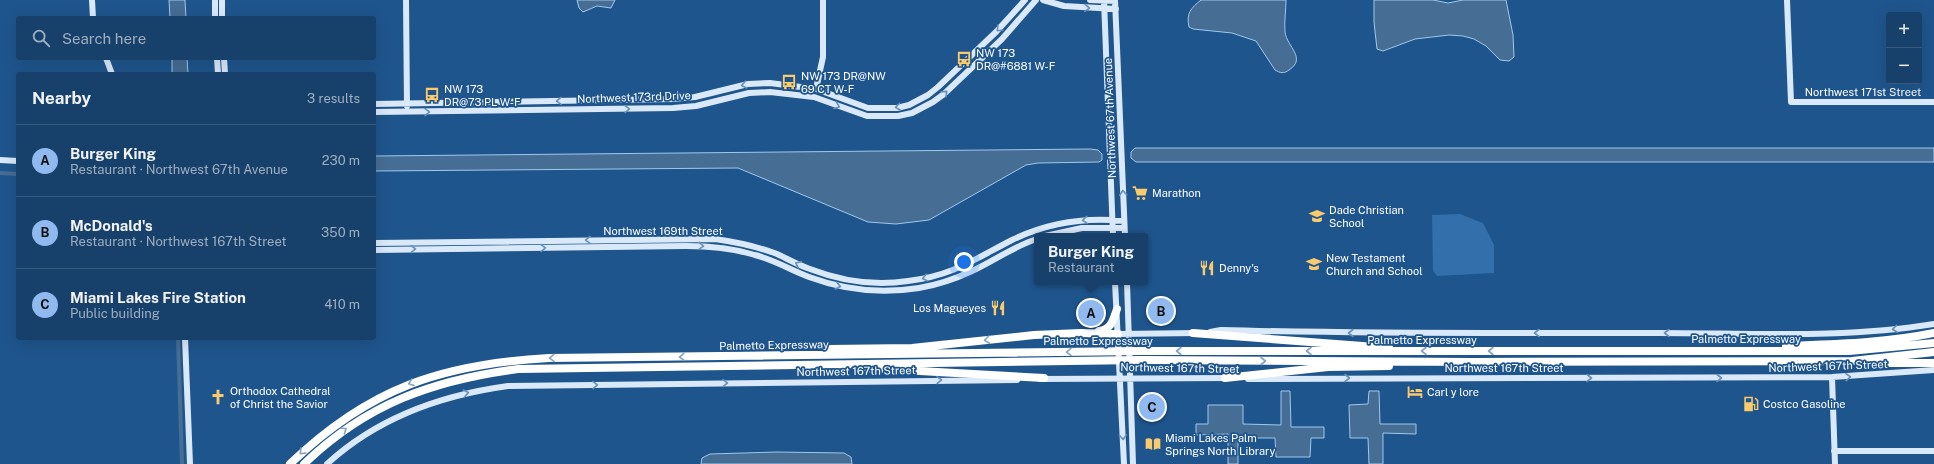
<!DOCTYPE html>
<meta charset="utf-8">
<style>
body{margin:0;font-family:"Public Sans",sans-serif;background:#244b72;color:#f1f3f6}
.controls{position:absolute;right:12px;top:12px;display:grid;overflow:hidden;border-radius:4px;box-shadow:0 4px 16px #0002}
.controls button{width:36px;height:36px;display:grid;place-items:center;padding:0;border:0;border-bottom:1px solid #36597e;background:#17406a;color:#f1f3f6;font:20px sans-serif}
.you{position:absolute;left:964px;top:262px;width:14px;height:14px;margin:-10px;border:3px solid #fff;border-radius:50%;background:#1a73e8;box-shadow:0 0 0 6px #1a73e833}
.badge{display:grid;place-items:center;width:26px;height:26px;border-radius:50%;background:#90b9f0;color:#111;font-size:13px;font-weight:700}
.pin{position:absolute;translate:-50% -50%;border:2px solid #fff;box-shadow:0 1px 4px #0006}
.popup{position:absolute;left:1034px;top:233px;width:114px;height:52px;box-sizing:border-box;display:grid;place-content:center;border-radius:4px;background:#17406a;filter:drop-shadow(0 1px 3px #0005);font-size:13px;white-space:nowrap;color:#9eafc1}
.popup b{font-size:15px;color:#f1f3f6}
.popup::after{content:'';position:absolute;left:50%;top:100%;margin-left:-8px;border:8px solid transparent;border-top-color:#17406a}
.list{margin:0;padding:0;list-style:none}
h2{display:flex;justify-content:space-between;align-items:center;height:52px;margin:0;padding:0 16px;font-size:17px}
h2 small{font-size:13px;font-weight:400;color:#9eafc1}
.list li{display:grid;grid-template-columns:26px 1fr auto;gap:12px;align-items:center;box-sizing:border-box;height:72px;padding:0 16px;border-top:1px solid #36597e}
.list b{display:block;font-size:15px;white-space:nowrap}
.list p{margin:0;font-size:13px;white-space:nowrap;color:#9eafc1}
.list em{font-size:13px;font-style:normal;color:#9eafc1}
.icon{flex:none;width:22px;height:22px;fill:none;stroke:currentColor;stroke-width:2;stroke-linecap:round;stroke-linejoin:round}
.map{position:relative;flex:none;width:1934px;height:464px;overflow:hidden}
.search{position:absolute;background:#17406a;box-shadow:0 4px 16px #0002;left:16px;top:16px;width:360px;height:44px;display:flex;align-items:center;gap:10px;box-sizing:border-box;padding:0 14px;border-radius:4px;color:#9eafc1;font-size:15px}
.panel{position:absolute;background:#17406a;box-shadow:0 4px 16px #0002;left:16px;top:72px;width:360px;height:268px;border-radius:4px}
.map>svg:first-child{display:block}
</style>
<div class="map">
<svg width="1934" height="464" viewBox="0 0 1934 464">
<rect width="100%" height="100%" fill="#1f558d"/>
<path fill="#326fab" d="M1460,214L1483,223L1494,245V273L1437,276L1433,271L1432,215Z"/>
<path fill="#466d94" stroke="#a0c8ee" d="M169,0H185L186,18H170Z
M577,0H615L611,8L597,6L583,12L579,8Z
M1201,0H1286C1286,10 1284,22 1285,32C1287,47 1307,58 1289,70C1284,74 1280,73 1275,70L1256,41L1232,33L1193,29L1189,27C1186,13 1191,8 1201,0Z
M1374,0H1433L1448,3L1463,0H1506L1513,35L1514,57L1509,61L1500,60L1486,46L1474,39L1463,36L1449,35L1415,39L1383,51L1377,49L1374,22Z
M172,58H187L188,74H172Z
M1135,148H1934V162H1136L1131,158V152Z
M1090,149L1098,150L1102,154V160L1099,162L1038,163L1026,165L929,220L896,224L868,222L738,168L374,171V156Z
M1281,391H1290L1291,427H1324V438H1311L1310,457H1276L1275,438H1238V464H1228V434L1196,435V424H1208V405H1243V424L1281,425Z
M1369,391H1379L1380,424H1416V434L1383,433V464H1369L1368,438H1350L1349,405L1368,404Z
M777,452L844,453L851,457L852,464H701L702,458L710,454Z"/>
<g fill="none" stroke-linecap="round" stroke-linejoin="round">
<path stroke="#466d94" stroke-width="4" d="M0,173L18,174
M178,338L182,464"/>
<path stroke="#d9e9f9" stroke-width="6" d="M92,0L93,18
M215,0V18
M222,0V18
M406,0L407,106
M1043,0L1064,6L1116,9
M1090,0L1115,1
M1104,0L1113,236
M1115,0L1125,236
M1787,0L1791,102H1934
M106,58L112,74
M217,58L218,74
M224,58L225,74
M816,89L823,57V0
M374,104L672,99L695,97L748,84L770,83L816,89L868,108H897L909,105L928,95L938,87L996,32L1025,0
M374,112L673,108L696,106L749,93L770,92L814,97L867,116H898L912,113L933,102L944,94L1002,39L1036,0
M0,160L18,161
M1045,236L1082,228H1124
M374,243L715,239C736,242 756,246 777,254C788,259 798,265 810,269C841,281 875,286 908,281C952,276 975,259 1012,240C1047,223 1086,217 1124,221
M374,250L686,246C709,246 732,248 755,255C774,260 791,270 809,277C844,290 882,294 919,288C937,285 955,279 972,271C994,261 1014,246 1037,239
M1115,282L1124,464
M1127,282L1133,464
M1210,332L1221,330C1367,334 1513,333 1659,333C1750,333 1844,339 1934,324
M1118,334L1197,333
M185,338L190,464
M1832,377L1835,464
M1040,379L1229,378
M1248,379L1832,377L1934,370
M1834,451H1934
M327,464C377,418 442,395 508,386L1017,380"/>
<path stroke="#fff" stroke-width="8" d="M1099,331C1112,329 1113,320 1117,309
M1193,333L1389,348
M1786,346C1836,344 1885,343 1934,333
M828,349L912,348L1034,335L1081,333L1118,334
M1874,363H1934
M866,368L1044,378
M1225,378L1328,367L1389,366
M290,464C369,388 442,364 549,358L1140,351H1849L1934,343
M304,464C366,404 433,380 518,369L1140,360L1472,362L1852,361L1934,352"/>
</g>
<defs><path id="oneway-chevron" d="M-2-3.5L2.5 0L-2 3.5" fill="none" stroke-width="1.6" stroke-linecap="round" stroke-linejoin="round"/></defs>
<g stroke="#6990b8">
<use href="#oneway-chevron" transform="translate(1087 8) rotate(2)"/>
<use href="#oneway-chevron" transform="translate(999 29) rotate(135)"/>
<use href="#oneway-chevron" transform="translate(744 85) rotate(169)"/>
<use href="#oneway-chevron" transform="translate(945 93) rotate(-42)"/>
<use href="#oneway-chevron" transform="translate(559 101) rotate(179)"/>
<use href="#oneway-chevron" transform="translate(837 106) rotate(21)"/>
<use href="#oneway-chevron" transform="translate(898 107) rotate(172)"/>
<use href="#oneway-chevron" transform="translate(627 109) rotate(-1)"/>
<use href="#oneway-chevron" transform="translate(427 112) rotate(-1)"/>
<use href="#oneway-chevron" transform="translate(1123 193) rotate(-93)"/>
<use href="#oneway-chevron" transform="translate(1085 220) rotate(175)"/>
<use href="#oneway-chevron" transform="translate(588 240) rotate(179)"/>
<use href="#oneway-chevron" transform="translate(701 246) rotate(3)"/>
<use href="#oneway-chevron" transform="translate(543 248) rotate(-1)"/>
<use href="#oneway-chevron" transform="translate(413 249) rotate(-1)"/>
<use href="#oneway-chevron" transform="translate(798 264) rotate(-156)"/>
<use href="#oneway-chevron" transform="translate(925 278) rotate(168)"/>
<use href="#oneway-chevron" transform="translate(838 286) rotate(13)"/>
<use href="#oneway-chevron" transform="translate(1895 329) rotate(174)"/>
<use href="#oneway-chevron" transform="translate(1351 333) rotate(180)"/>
<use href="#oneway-chevron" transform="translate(1537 333) rotate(180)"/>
<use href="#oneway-chevron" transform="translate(1667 333) rotate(180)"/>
<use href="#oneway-chevron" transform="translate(1848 377) rotate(-3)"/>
<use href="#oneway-chevron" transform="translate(1347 378)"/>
<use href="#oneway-chevron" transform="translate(1589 378)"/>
<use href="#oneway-chevron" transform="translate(1719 378)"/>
<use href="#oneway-chevron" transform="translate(939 380) rotate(-1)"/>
<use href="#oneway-chevron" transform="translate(725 383) rotate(-1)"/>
<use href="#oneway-chevron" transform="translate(595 385) rotate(-1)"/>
<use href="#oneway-chevron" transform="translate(466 393) rotate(-12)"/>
<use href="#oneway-chevron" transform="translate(1123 437) rotate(87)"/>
</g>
<g stroke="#84a2c0">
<use href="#oneway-chevron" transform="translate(987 340) rotate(173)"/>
<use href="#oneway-chevron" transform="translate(1179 351) rotate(180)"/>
<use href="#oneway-chevron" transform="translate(1309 351) rotate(-180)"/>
<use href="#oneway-chevron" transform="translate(1424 351) rotate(180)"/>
<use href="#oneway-chevron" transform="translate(1491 351) rotate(180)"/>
<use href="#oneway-chevron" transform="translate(1069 352) rotate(179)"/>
<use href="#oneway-chevron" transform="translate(682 357) rotate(179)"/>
<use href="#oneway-chevron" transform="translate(552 358) rotate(179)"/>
<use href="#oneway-chevron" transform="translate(1263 361)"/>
<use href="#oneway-chevron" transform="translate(411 383) rotate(160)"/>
<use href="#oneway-chevron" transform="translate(344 430) rotate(-35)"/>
<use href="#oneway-chevron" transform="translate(302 452) rotate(136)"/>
</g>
<defs>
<symbol id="bus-bare" viewBox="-9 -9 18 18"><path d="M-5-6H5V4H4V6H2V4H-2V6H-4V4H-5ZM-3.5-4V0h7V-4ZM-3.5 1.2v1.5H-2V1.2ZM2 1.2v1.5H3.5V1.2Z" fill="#faca6d" stroke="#1f558d" stroke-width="2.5" paint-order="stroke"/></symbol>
<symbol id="supermarket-bare" viewBox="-9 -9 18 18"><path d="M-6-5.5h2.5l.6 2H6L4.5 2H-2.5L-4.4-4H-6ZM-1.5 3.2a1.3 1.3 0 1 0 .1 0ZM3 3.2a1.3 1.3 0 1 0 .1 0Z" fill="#faca6d" stroke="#1f558d" stroke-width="2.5" paint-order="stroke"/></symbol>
<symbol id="school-bare" viewBox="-9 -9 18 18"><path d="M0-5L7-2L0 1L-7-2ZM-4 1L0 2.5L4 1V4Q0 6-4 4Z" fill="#faca6d" stroke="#1f558d" stroke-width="2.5" paint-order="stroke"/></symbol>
<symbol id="restaurant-bare" viewBox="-9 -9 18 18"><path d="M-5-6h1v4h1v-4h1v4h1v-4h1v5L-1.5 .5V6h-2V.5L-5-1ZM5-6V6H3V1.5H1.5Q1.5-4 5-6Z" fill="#faca6d" stroke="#1f558d" stroke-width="2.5" paint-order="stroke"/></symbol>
<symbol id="hotel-bare" viewBox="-9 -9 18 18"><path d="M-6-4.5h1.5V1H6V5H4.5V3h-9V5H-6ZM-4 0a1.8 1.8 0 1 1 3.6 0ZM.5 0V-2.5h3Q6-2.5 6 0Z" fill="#faca6d" stroke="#1f558d" stroke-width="2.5" paint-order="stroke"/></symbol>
<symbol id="church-bare" viewBox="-9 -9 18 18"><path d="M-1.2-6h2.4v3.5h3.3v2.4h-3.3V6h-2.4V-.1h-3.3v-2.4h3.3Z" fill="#faca6d" stroke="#1f558d" stroke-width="2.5" paint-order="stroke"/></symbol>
<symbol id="fuel-bare" viewBox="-9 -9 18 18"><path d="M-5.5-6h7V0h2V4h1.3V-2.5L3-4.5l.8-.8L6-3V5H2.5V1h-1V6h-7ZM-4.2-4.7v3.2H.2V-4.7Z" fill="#faca6d" stroke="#1f558d" stroke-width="2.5" paint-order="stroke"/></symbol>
<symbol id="library-bare" viewBox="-9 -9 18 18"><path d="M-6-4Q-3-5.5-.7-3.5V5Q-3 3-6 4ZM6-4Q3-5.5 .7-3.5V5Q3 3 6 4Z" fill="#faca6d" stroke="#1f558d" stroke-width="2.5" paint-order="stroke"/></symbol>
</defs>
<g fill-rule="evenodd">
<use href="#bus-bare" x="953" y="48" width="22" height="22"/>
<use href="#bus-bare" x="778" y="71" width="22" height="22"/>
<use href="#bus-bare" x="421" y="84" width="22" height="22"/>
<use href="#supermarket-bare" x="1129" y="182" width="22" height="22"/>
<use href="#school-bare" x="1306" y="205" width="22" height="22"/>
<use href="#school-bare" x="1303" y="253" width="22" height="22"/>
<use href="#restaurant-bare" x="1196" y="257" width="22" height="22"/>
<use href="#restaurant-bare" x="987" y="297" width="22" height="22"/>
<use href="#hotel-bare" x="1404" y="381" width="22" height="22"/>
<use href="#church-bare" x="207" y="386" width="22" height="22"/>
<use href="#fuel-bare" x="1740" y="393" width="22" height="22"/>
<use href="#library-bare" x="1142" y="433" width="22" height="22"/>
</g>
<g text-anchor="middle" stroke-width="3.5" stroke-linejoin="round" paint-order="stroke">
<g font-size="11" fill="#fff" stroke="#1f558d" text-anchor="start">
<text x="976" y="57">NW 173<tspan x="976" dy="13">DR@#6881 W-F</tspan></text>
<text x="801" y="80">NW 173 DR@NW<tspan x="801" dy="13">69 CT W-F</tspan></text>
<text x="444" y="93">NW 173<tspan x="444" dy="13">DR@73 PL W-F</tspan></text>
<text x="1152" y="197">Marathon</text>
<text x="1329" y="214">Dade Christian<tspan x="1329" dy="13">School</tspan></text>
<text x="1326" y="262">New Testament<tspan x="1326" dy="13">Church and School</tspan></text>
<text x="1219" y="272">Denny's</text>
<text x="986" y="312" text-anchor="end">Los Magueyes</text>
<text x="230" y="395">Orthodox Cathedral<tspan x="230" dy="13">of Christ the Savior</tspan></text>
<text x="1427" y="396">Carl y lore</text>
<text x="1763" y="408">Costco Gasoline</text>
<text x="1165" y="442">Miami Lakes Palm<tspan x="1165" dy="13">Springs North Library</tspan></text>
</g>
<g font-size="11" fill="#fff" stroke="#1f558d">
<text x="1863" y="96">Northwest 171st Street</text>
<text transform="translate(634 97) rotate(-2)" y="4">Northwest 173rd Drive</text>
<text transform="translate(1110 118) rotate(-92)" y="4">Northwest 67th Avenue</text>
<text x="663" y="235">Northwest 169th Street</text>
<text x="1746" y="343">Palmetto Expressway</text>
<text x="1422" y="344">Palmetto Expressway</text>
<text x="1098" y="345">Palmetto Expressway</text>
<text transform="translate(774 345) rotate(-1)" y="4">Palmetto Expressway</text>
<text transform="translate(1828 366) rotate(-2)" y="4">Northwest 167th Street</text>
<text transform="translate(1180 368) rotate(1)" y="4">Northwest 167th Street</text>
<text x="1504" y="372">Northwest 167th Street</text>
<text transform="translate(856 371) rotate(-1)" y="4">Northwest 167th Street</text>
</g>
</g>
</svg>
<div class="controls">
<button>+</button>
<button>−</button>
</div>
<div class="you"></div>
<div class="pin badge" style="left:1091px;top:313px">A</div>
<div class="popup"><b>Burger King</b>Restaurant</div>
<div class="pin badge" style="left:1161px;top:311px">B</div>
<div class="pin badge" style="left:1152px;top:407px">C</div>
<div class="search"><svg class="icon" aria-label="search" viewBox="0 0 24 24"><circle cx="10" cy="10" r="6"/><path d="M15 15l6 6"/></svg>Search here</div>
<section class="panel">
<h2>Nearby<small>3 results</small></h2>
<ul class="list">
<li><span class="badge">A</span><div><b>Burger King</b><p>Restaurant · Northwest 67th Avenue</p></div><em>230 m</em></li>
<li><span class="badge">B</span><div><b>McDonald's</b><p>Restaurant · Northwest 167th Street</p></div><em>350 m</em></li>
<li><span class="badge">C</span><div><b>Miami Lakes Fire Station</b><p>Public building</p></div><em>410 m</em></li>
</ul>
</section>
</div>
